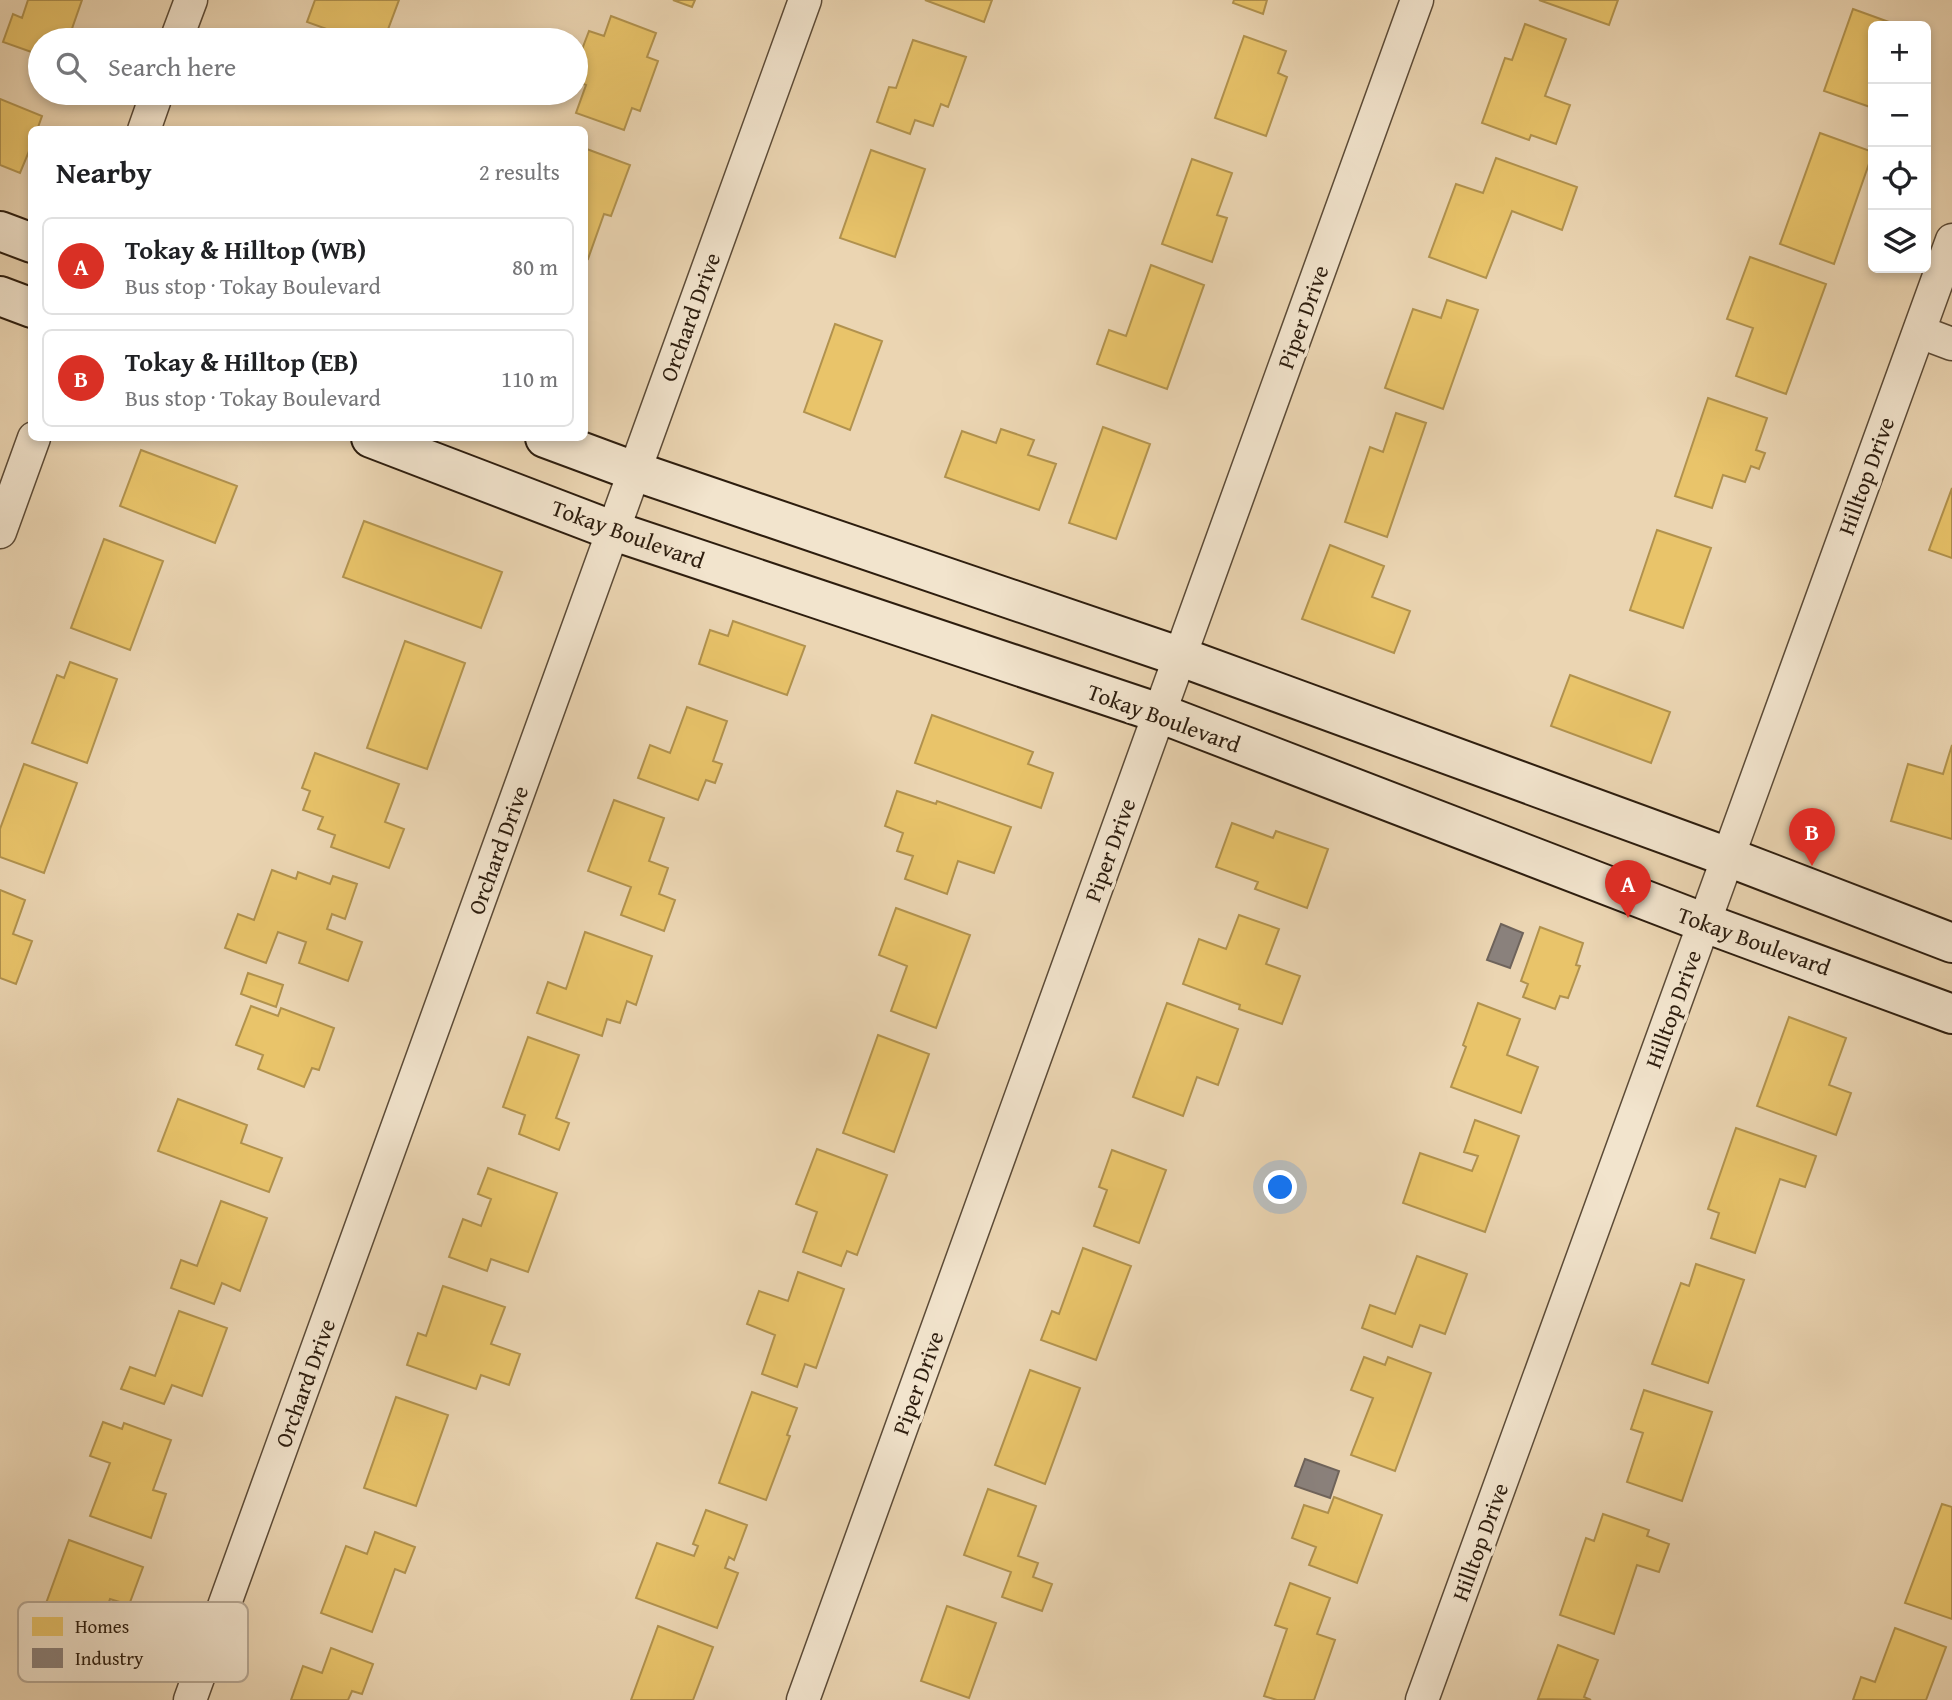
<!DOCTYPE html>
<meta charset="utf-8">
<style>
body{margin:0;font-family:"Gentium Book Plus",serif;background:#f2f2f2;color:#202124}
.controls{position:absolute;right:21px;top:21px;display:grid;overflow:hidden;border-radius:10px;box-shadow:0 4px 10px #0003}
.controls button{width:63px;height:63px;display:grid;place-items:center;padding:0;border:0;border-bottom:2px solid #e0e0e0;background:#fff;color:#202124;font:35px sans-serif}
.you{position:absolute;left:1281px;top:1188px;width:24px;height:24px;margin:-18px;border:5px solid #fff;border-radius:50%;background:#1a73e8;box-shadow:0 0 0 10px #1a73e833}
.badge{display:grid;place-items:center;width:46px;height:46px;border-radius:50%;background:#d93025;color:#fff;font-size:23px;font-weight:700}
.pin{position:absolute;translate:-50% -58px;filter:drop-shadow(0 2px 4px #0008)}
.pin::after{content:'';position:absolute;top:37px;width:24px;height:21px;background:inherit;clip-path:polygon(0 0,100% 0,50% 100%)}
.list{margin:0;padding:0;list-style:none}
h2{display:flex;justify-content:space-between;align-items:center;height:91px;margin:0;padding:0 28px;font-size:30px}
h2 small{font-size:23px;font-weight:400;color:#757577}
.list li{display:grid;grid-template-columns:46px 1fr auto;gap:21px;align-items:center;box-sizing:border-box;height:98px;margin:0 14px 14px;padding:0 14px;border:2px solid #e0e0e0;border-radius:10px}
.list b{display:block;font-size:26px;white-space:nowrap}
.list p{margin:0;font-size:23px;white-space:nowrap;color:#757577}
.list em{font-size:23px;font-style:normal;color:#757577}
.icon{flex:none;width:38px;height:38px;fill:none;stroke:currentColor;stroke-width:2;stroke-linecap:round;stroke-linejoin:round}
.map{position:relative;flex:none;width:1952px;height:1700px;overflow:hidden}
.search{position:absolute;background:#fff;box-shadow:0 4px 10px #0003;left:28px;top:28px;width:560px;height:77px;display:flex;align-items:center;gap:18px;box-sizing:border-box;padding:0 24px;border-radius:38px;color:#757577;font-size:26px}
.panel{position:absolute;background:#fff;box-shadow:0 4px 10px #0003;left:28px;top:126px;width:560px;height:315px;border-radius:10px}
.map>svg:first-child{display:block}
</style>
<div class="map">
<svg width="1952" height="1700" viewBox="0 0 1952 1700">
<rect width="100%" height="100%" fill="#ebd5b2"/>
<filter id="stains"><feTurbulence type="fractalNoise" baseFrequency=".00286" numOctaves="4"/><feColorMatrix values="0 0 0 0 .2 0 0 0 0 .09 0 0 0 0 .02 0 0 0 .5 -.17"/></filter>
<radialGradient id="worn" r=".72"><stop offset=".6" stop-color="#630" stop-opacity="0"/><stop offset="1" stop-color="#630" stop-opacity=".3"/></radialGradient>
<path fill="#e9c46a" stroke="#b1924e" stroke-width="2" d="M28,0H82L68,40H40V55L3,42L13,14L22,18Z
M315,0H399L384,40H357L307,22Z
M673,0H695L692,7Z
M925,0H992L984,22Z
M1234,0H1267L1263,14L1233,3Z
M1539,0H1618L1609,25Z
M1853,9L1900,26H1873V108L1824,91Z
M611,16L656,33L647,57L658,61L640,111L632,108L624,130L576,113L586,85L576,81V50L581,52L589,31L604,36Z
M1525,24L1566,39L1545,96L1570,105L1556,144L1531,135L1529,140L1482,123L1505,58L1512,60Z
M1244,36L1286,51L1278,73L1287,77L1266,136L1215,118Z
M913,40L966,57L948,107L941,104L933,126L915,120L910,134L877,122L889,87L896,88Z
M0,99L42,116L37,130H32V144L20,173L0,165Z
M1820,133L1873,152L1834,264L1780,244Z
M584,148L630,165L611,216L604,214L588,259L584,258Z
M871,150L925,169L895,257L840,238Z
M1496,158L1577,187L1562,230L1512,211L1486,278L1429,257L1456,184L1483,193Z
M1192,159L1232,173L1217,215L1227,218L1212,262L1162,244Z
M1750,257L1826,284L1786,394L1736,376L1753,328L1727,319Z
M1151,265L1204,285L1167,389L1097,364L1109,330L1126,336Z
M1447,300L1478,310L1443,409L1385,388L1413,309L1441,318Z
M835,324L882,341L850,430L804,412Z
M1708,398L1767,418L1756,450L1765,453L1759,469L1751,466L1745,482L1723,475L1712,508L1675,496Z
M1396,413L1426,423L1387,537L1345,522L1370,447L1383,452Z
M1103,427L1150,444L1116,539L1069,523Z
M1001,429L1034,440L1028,455L1056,464L1039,510L945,477L962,431L996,443Z
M141,450L237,486L215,543L120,506Z
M1952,488V558L1929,550Z
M364,521L502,572L481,628L343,577Z
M1657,530L1711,548L1683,628L1630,610Z
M104,539L163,561L130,650L71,628Z
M1330,545L1384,566L1372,597L1410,611L1394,653L1302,619Z
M733,621L805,646L787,695L699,664L710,630L728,636Z
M405,641L465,663L427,769L367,748Z
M70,662L117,679L87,763L32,743L57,675L64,678Z
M1570,675L1670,712L1651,763L1551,726Z
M687,707L727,721L713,761L722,764L715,783L706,780L698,800L638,778L650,745L670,753Z
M932,715L1033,752L1028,764L1053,773L1041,808L915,763Z
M1952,745V839L1891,821L1908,764L1943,774Z
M315,753L399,784L385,822L404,829L389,868L331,847L335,835L318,829L323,817L303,810L310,791L302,788Z
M24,764L77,783L44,873L0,857V829Z
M897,791L936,804L937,801L1011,827L994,873L958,861L947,894L905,879L913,856L897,851L903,833L885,826Z
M614,800L664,818L649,861L668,868L659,894L675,900L664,931L621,915L631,887L588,871Z
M1232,823L1273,838L1276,831L1328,849L1307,908L1255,889L1258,882L1216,867Z
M272,870L296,879L298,872L330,884L333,876L357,884L345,919L332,914L327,929L362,942L348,981L299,963L306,942L278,932L266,963L225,948L238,914L254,920Z
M0,890L25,900L13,934L32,941L16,984L0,978Z
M896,908L970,935L936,1028L891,1011L907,966L879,955Z
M1239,915L1279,929L1266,964L1300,976L1282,1024L1239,1009L1240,1005L1183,984L1199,939L1226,949Z
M1540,927L1583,943L1576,965L1580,966L1568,998L1560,996L1555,1009L1523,997L1528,984L1521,981Z
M585,932L652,956L636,1005L627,1001L620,1023L607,1019L602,1036L537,1013L548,982L566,989Z
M248,973L283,985L276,1007L241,994Z
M1167,1003L1238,1029L1218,1085L1197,1077L1183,1116L1133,1097Z
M1478,1003L1520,1019L1507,1055L1538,1067L1521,1113L1451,1087L1466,1047L1463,1045Z
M251,1006L278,1016L281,1008L334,1028L319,1070L312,1068L304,1087L258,1069L263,1055L236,1045Z
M1789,1017L1846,1038L1829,1085L1851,1093L1836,1135L1757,1106Z
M878,1035L929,1054L894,1152L843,1133Z
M528,1037L579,1055L556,1118L569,1123L559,1150L519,1134L525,1115L503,1107Z
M178,1099L247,1125L241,1143L282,1158L269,1192L158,1151Z
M1475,1120L1519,1136L1485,1232L1403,1203L1420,1153L1472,1171L1478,1156L1464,1152Z
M1736,1128L1816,1156L1805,1187L1780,1179L1755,1253L1711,1238L1719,1213L1708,1209Z
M817,1149L887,1175L857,1255L847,1251L841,1266L803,1252L817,1212L796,1204Z
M1112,1150L1166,1170L1139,1243L1094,1226L1107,1190L1099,1187Z
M488,1168L557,1193L528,1272L491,1259L487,1271L449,1257L463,1219L481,1226L491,1199L478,1194Z
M221,1201L267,1218L240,1291L222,1283L214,1304L171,1288L181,1260L197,1266Z
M1083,1248L1131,1266L1096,1360L1041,1340L1052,1311L1059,1314Z
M1417,1256L1467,1274L1445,1334L1420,1325L1412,1347L1362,1328L1370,1305L1395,1314Z
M1696,1264L1744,1280L1708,1383L1652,1364L1681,1283L1689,1286Z
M798,1272L844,1289L816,1368L805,1364L797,1387L762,1374L775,1335L747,1324L759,1291L788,1301Z
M443,1286L505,1307L491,1344L520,1354L509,1385L481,1375L476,1389L407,1365L418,1333L426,1336Z
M179,1311L227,1328L202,1396L172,1385L164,1404L121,1389L130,1367L155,1376Z
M1364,1357L1385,1365L1388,1357L1431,1373L1395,1471L1351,1455L1373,1398L1351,1390Z
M1030,1370L1080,1388L1045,1484L995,1465Z
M1644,1390L1712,1412L1682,1501L1627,1482L1643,1433L1631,1429Z
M752,1392L797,1408L787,1435L790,1436L766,1500L719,1483Z
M396,1397L448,1415L416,1506L364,1488Z
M103,1422L122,1429L124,1423L171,1440L153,1490L166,1494L151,1538L90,1516L110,1463L90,1456Z
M988,1489L1036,1506L1018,1556L1038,1563L1033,1577L1052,1584L1042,1611L1002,1597L1011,1572L964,1555Z
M1334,1497L1382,1515L1357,1583L1309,1565L1316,1547L1292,1538L1304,1505L1328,1513Z
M1942,1504L1952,1507V1619L1905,1603Z
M706,1510L747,1525L734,1560L729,1557L725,1568L738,1573L717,1628L636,1598L657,1543L694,1556L698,1546L693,1544Z
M1603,1514L1649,1530L1647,1536L1669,1544L1659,1572L1637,1565L1614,1634L1560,1615L1586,1538L1594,1541Z
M375,1532L415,1547L405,1573L395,1569L372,1632L321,1613L346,1546L367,1554Z
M69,1540L143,1567L129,1605L110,1599L99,1631L114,1637L99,1679L28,1653Z
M1290,1583L1330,1598L1317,1634L1335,1640L1314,1700H1277L1264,1696L1287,1629L1275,1625Z
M947,1606L996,1623L969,1698L921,1681Z
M658,1626L713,1647L693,1700H631Z
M1895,1628L1946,1647L1926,1700H1853L1861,1677L1875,1682Z
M1558,1645L1598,1660L1584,1697L1591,1700L1538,1699Z
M331,1648L373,1664L362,1694L352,1691L348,1700H291L303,1666L322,1673Z"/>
<path fill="#8a817c" stroke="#6e635b" stroke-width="2" d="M1501,924L1523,933L1510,968L1487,960Z
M1305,1459L1339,1471L1330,1498L1295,1486Z"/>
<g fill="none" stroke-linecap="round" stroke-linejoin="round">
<defs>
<path id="street" d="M176,40L191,0
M144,130L157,93
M1920,332L1952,344
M0,532L34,438
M190,1700L805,0
M803,1700L1417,0
M1422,1700L1952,240"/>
<path id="secondary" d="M0,231L32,243
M0,296L32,308
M371,438L614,531L1159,713L1705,923L1952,1014
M545,438L634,471L1181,657L1728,857L1952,943"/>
</defs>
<use href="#street" stroke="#5c4b37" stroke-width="35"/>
<use href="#secondary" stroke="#2d1d0e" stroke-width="42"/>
<use href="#street" stroke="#f2e4cd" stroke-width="32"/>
<use href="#secondary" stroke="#f2e4cd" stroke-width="38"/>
</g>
<g text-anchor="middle" stroke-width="7" stroke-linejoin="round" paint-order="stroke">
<g font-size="23" fill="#2d1d0e" stroke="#f2e4cd">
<text transform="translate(690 317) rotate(-70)" y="8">Orchard Drive</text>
<text transform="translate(1303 317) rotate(-70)" y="8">Piper Drive</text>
<text transform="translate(1866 476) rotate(-70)" y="8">Hilltop Drive</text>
<text transform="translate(628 534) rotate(20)" y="8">Tokay Boulevard</text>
<text transform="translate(1164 718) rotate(20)" y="8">Tokay Boulevard</text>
<text transform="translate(498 850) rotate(-70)" y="8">Orchard Drive</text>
<text transform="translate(1110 850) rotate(-70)" y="8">Piper Drive</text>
<text transform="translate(1754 941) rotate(20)" y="8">Tokay Boulevard</text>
<text transform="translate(1673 1009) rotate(-70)" y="8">Hilltop Drive</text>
<text transform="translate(305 1383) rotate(-70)" y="8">Orchard Drive</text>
<text transform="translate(918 1383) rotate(-70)" y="8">Piper Drive</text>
<text transform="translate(1480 1542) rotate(-70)" y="8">Hilltop Drive</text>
</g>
</g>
<rect x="18" y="1602" width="230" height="80" rx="10" fill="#f2e4cd" stroke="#b7a894" stroke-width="2"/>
<rect x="32" y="1617" width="31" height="19" fill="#e9c46a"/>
<rect x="32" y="1648" width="31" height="20" fill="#8a817c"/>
<g font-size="19" fill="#2d1d0e">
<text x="75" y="1633">Homes</text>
<text x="75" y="1665">Industry</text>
</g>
<rect width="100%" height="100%" filter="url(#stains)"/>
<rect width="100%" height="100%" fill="url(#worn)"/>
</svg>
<div class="controls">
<button>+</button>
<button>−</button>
<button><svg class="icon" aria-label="locate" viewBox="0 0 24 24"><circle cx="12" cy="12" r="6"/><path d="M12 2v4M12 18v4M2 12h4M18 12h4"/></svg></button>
<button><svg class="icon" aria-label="layers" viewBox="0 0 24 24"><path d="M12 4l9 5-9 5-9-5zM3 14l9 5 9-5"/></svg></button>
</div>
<div class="you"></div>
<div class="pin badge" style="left:1628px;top:918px">A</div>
<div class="pin badge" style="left:1812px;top:866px">B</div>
<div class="search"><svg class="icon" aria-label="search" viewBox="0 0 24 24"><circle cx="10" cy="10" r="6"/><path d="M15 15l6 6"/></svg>Search here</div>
<section class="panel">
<h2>Nearby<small>2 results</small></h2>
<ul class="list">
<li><span class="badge">A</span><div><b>Tokay &amp; Hilltop (WB)</b><p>Bus stop · Tokay Boulevard</p></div><em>80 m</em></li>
<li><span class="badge">B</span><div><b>Tokay &amp; Hilltop (EB)</b><p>Bus stop · Tokay Boulevard</p></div><em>110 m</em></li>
</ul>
</section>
</div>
